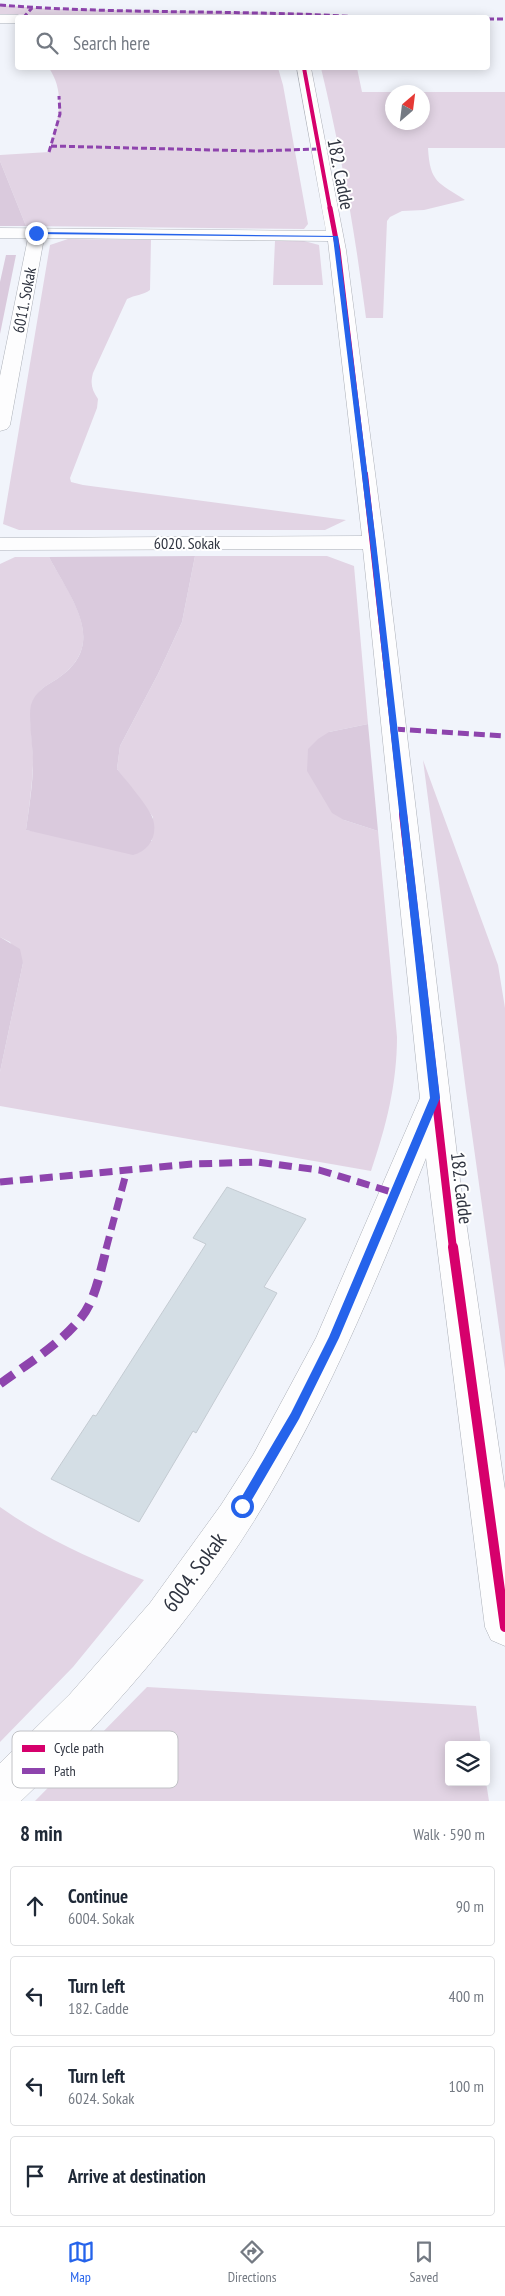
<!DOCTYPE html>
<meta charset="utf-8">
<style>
body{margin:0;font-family:"PT Sans Narrow",sans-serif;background:#f2f2f3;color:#1f2937}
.controls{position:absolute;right:15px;bottom:15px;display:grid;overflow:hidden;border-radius:5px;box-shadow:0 2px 12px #0003}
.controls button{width:45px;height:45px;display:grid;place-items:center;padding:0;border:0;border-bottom:1px solid #e0e1e3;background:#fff;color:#1f2937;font:25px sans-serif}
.compass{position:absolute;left:385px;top:85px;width:45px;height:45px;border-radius:50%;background:#fff;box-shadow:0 2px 12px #0003;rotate:28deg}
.stop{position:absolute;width:15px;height:15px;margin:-11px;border:4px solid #2563eb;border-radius:50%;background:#fff}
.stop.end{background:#2563eb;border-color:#fff;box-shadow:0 1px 5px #0008}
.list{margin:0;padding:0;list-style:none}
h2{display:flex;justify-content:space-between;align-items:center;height:65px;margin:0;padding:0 20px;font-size:21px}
h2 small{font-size:16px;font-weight:400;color:#747a83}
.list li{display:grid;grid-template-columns:32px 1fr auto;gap:15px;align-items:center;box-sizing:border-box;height:80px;margin:0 10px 10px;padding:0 10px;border:1px solid #e0e1e3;border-radius:5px}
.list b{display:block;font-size:19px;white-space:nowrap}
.list p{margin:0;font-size:16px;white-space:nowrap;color:#747a83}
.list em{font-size:16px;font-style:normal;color:#747a83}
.icon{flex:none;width:28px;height:28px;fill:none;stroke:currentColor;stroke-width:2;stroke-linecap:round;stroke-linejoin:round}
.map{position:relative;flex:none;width:505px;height:1801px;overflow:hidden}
.search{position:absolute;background:#fff;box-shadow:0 2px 12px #0003;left:15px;right:15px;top:15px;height:55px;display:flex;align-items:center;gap:12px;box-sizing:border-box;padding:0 18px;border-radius:5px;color:#747a83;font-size:19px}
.sheet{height:425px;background:#fff}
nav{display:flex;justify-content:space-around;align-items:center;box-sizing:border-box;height:70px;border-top:1px solid #e0e1e3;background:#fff;font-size:14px;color:#747a83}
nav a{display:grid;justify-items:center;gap:2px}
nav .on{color:#2563eb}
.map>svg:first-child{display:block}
</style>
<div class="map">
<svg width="505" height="1801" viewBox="0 0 505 1801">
<rect width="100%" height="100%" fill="#f1f4fb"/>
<path fill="#e2d4e4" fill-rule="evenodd" d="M0,5L50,9L304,13L375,17L138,18L0,14Z
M49,68H278L283,85L308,224L304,229L26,226L0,161V155L49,152C57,123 67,95 49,68Z
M321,68H357L362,92H505V148H428C430,183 438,182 465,200L424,210L402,211L390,217L387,221L383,318H366C355,233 341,151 321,68ZM392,92H422V122H392Z
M68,239L151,240L150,290C143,295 135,295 127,299L93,373C90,384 92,390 98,399L97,408L70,478L71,482L83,485L346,520L325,530H19L3,524L50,245Z
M275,241H304L319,245L323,285H273Z
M195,556H327L354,566L368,724L329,732L344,820L378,831L397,1037C397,1084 386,1127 371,1171L0,1106V1072L23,963L10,942L0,937V564L15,557H49C70,597 110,644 57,679C46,686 35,691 32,705C28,720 34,748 33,765C32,787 29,808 26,830L46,833L152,841L153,817L117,769L120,746L158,674L182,622Z
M423,760L498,965L505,1008V1370L466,1091Z
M0,1507C47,1540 91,1559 144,1580L73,1667L0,1742Z
M147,1687L476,1706L481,1745H449V1782H486L489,1801H35Z"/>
<path fill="#dacadd" d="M0,161L26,226H0Z
M6,255H16L0,334V282Z
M195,556L182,622L158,674L120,746L117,769C125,779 150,808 153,819C158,836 149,851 133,855L26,830C29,808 33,784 33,762C33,747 28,718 31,705C35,691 46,686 57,679C110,644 70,598 49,557Z
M368,724L378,831L344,820L332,813L307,771L308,749L318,739L329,732Z
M0,937L20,949L23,963L0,1072Z"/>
<path fill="#d4dee5" stroke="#c4cbd2" d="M227,1187L306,1219L264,1287L277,1293L196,1433L193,1431L139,1522L51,1479L93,1415L96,1416L206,1244L193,1238Z"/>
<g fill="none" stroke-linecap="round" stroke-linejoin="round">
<defs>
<path id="street" d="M0,15H18L23,18H18V23H0Z
M297,68H311L346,250L384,542L460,1180L505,1490V1646L491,1640L485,1627L426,1158C382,1267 338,1375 280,1477C212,1598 121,1705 21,1801H0V1763L70,1694L150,1603L221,1505L253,1455L316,1338L420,1098L363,549L0,550V538L362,536L328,241L44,238L10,425L7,429L0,431V376L28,238H0V228L326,231Z"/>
</defs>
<use href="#street" stroke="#acb0b8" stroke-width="1"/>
<use href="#street" fill="#fdfdfe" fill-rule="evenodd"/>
<path stroke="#8e44ad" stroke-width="3" stroke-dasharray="6 3" stroke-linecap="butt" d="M0,5C125,15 250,9 375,18
M23,18L32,8
M488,19H505
M51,146L255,151L320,149
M49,152L60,114L59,96"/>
<path stroke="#8e44ad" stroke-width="5" stroke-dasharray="11 5" stroke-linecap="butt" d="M394,729L505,736"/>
<path stroke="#8e44ad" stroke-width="7" stroke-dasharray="13 7" stroke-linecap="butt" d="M0,1182L192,1164L257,1162L319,1170L395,1193
M106,1249L127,1170"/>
<path stroke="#8e44ad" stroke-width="9" stroke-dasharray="17 9" stroke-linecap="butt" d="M0,1384C27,1364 59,1345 80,1319C96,1300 100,1271 107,1247"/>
<defs>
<path id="cycleway-far4" d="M304,68L330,209"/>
<path id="cycleway-far3" d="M330,208L338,250L365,476"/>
<path id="cycleway-far2" d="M365,474L403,815"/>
<path id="cycleway-far1" d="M403,814L453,1249"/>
<path id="cycleway" d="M453,1247L505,1627"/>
</defs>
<use href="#cycleway-far4" stroke="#fff" stroke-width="5.5"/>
<use href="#cycleway-far3" stroke="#fff" stroke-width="7"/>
<use href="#cycleway-far2" stroke="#fff" stroke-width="9"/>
<use href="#cycleway-far1" stroke="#fff" stroke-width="11"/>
<use href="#cycleway" stroke="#fff" stroke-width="13"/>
<use href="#cycleway-far4" stroke="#d6006c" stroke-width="4"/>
<use href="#cycleway-far3" stroke="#d6006c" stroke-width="5"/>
<use href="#cycleway-far2" stroke="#d6006c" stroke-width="6"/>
<use href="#cycleway-far1" stroke="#d6006c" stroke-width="8"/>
<use href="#cycleway" stroke="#d6006c" stroke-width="10"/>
</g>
<path fill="#2563eb" d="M36,232L338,236L376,542L440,1098L339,1338L299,1419L246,1510L242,1511L236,1506L238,1503L291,1413L329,1337L430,1098L370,542L333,237L35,234Z"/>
<g text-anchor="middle" stroke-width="4" stroke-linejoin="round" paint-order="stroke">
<g font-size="16" fill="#303541" stroke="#fff">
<text transform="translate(24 300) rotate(-79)" y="6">6011. Sokak</text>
<text x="187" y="549">6020. Sokak</text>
</g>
<g font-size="19" fill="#303541" stroke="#fff">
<text transform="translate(341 174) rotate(79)" y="7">182. Cadde</text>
<text transform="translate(462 1188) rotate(83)" y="7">182. Cadde</text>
</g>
<g font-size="22" fill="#303541" stroke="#fff">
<text transform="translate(194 1572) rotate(-54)" y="8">6004. Sokak</text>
</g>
</g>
<rect x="12" y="1731" width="166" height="57" rx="8" fill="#fff" stroke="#c1c2c6" stroke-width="1"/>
<rect x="22" y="1745" width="23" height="7" fill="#d6006c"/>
<rect x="22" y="1768" width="23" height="6" fill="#8e44ad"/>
<g font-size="14" fill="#303541">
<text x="54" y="1753">Cycle path</text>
<text x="54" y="1776">Path</text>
</g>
</svg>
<div class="controls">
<button><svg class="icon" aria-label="layers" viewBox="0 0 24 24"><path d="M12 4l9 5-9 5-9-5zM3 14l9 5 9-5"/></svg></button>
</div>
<svg class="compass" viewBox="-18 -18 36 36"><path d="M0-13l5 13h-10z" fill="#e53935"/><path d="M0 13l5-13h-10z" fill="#747a83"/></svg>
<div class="stop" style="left:242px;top:1506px"></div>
<div class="stop end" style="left:36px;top:233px"></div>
<div class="search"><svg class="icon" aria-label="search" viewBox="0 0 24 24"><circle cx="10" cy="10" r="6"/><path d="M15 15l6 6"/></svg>Search here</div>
</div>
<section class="sheet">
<h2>8 min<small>Walk · 590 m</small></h2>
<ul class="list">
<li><svg class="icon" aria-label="ahead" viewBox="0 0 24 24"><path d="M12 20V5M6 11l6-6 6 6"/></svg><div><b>Continue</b><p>6004. Sokak</p></div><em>90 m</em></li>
<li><svg class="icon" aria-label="left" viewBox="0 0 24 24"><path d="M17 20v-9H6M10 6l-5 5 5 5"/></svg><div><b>Turn left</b><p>182. Cadde</p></div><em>400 m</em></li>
<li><svg class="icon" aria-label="left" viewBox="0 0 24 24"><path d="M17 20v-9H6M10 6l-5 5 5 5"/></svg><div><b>Turn left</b><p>6024. Sokak</p></div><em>100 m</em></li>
<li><svg class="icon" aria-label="arrive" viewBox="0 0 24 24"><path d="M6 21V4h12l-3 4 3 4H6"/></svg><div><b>Arrive at destination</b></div></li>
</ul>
</section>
<nav>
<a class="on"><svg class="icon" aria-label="map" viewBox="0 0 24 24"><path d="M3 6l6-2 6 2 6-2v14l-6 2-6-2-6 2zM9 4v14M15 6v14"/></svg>Map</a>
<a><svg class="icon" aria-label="directions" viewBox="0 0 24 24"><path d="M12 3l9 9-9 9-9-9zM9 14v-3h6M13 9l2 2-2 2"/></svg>Directions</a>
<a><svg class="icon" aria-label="saved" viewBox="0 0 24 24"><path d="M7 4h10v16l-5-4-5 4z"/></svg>Saved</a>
</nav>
